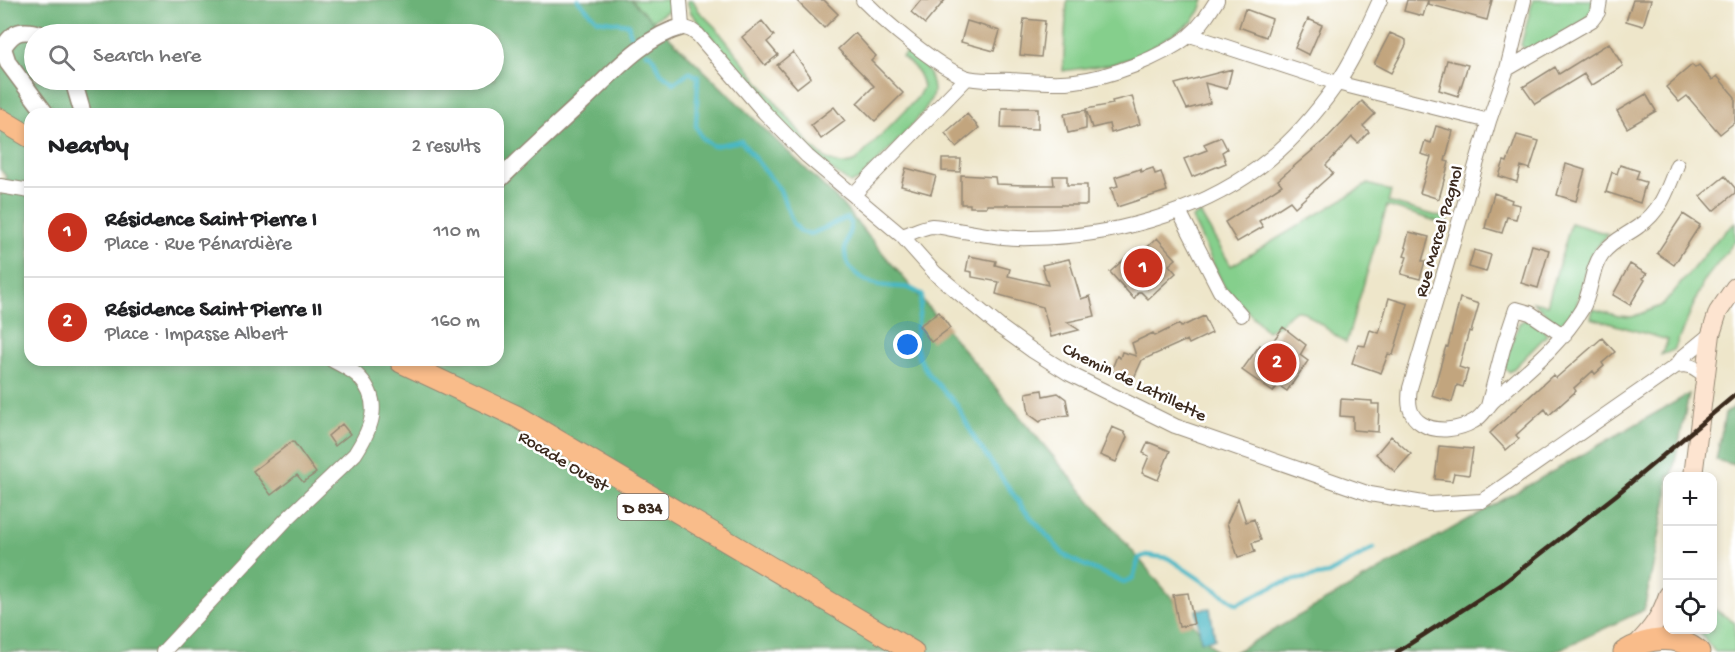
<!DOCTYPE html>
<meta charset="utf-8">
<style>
body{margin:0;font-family:"Gochi Hand",sans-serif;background:#f2f2f2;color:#202124}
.controls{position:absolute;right:18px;bottom:18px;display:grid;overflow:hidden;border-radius:12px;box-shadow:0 3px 9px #0003}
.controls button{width:54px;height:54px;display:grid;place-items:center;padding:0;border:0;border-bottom:2px solid #e0e0e0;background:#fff;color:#202124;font:30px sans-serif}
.you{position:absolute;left:908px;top:345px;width:21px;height:21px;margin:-15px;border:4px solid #fff;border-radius:50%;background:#1a73e8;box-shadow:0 0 0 9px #1a73e833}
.badge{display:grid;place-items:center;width:39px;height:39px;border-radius:50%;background:#c8321e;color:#fff;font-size:20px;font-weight:700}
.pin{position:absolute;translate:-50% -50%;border:3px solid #fff;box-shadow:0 2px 6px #0006}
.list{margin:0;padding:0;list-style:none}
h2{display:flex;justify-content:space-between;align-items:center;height:78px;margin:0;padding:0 24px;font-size:26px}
h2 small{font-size:20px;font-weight:400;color:#757577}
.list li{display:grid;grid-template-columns:39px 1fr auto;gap:18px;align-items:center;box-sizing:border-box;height:90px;padding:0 24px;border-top:2px solid #e0e0e0}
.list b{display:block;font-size:22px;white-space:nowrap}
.list p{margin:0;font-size:20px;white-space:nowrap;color:#757577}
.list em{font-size:20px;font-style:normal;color:#757577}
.icon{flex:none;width:33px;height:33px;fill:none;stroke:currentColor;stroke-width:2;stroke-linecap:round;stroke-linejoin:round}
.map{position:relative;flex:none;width:1735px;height:652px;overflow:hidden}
.search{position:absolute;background:#fff;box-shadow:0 3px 9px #0003;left:24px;top:24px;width:480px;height:66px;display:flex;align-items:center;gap:15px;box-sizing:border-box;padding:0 21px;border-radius:33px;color:#757577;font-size:22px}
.panel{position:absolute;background:#fff;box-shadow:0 3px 9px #0003;left:24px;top:108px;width:480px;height:258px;border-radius:18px}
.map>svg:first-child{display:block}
</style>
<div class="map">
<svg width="1735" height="652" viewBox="0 0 1735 652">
<rect width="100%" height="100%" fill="#fff"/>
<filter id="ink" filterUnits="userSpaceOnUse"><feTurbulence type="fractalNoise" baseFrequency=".0167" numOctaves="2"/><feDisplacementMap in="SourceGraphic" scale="12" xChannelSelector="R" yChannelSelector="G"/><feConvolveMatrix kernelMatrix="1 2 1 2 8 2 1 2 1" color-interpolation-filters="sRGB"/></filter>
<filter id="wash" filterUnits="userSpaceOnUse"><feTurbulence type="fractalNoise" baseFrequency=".008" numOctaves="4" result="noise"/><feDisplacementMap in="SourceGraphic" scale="24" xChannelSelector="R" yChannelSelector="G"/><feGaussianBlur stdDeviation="1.35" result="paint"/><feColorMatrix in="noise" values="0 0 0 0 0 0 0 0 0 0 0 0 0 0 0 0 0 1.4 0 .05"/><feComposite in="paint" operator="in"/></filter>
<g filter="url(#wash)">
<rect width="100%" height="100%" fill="#eee6ca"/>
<path fill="#85cf8c" stroke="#607c55" stroke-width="1.5" d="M631,0H671L674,7L652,21Z
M693,0L699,11L715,27L810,145C822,157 838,170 856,161L917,98L923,87C920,72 914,66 902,57L908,49C922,60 933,73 933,92C932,111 873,165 858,181L850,183L820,162L790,132L691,13L687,1Z
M1067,0H1204L1200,11L1192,22L1138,56L1113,64L1063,71Z
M1533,0H1593L1592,9L1584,21L1529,53L1521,45Z
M1368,184L1391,191L1388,202L1448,219L1446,224L1387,206L1346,343L1304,312C1290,308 1289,316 1280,324C1276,328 1271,329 1267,331L1224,287L1192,218L1200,213L1231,266Z
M1571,223L1608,234L1592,253L1586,266L1576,308L1559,325L1533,302L1547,305Z
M1735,223V241L1704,281L1674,350L1661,355L1668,340L1591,318L1593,309L1619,316L1632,317L1663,305L1719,237Z
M1526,319L1541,327L1547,335L1510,372L1504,368L1519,323Z
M1713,608L1735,623V652H1715L1698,630H1712Z"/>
<path fill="#6cb278" stroke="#546e4b" stroke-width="1.5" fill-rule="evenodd" d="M0,0H631L840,202L1217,652H0V181L7,178L0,169ZM34,34H494V80H34ZM30,114H498V360H30Z
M1689,394L1672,476H1668L1667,498L1644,610L1554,652H1235Z
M1735,406V465L1716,460L1725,414Z"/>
<path fill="#4ab7c4" stroke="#427071" stroke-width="1.5" d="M1210,608L1215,639L1201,641L1196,610Z"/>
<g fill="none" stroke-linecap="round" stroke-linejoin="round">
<path stroke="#4ab7c4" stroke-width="4.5" d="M578,0L597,20L628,24L631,36
M646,53L651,54L661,73L674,83L689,72L698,77L696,126L702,138L713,146L741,141L780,190L793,223L801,232L811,234L847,218L851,223C850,232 845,243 845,252C846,273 867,284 886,286C903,288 906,284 922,295L915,342L919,358L929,375L957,405L976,441L1023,508L1064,555L1079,563L1124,582L1133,578L1139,558L1146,555L1168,558L1237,604L1276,585L1294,580L1328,574L1374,548"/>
</g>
<g id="blocks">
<path fill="#c2a57e" d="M796,0H824L838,14L824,28Z
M921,0H945L925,24L911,12Z
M1407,0H1428L1423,16L1404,11Z
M1428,0H1492L1487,20L1428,4Z
M1633,0H1651L1643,26L1626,21Z
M1245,9L1272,19L1266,37L1239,27Z
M1024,19L1045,21L1041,57L1020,55Z
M1308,19L1322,25L1309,55L1295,48Z
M762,21L774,36L767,42L778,55L765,65L742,37Z
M967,21L1000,31L994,51L961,42Z
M855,33L876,56L871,61L903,93L875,121L857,103L874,86L838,49Z
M1390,33L1406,40V45L1391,73L1374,64Z
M1609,43L1623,66L1591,86L1584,74L1535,104L1523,87L1555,67L1559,74Z
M793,52L811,77L797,88L777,65Z
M1447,60L1468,65L1458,96L1439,90Z
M1692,65L1695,68L1699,65L1712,80L1717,76L1735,97V122L1720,134L1687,96L1679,102L1666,87Z
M1232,69L1227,89L1205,83L1210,103L1187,109L1175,84Z
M1646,94L1656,111L1627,128L1617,111Z
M1132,96L1140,124L1111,133L1109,124L1092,128L1086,109L1113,104L1112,101Z
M1362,101L1375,114L1363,126L1369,132L1358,143L1352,137L1326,165L1333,173L1295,207L1290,201L1259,221L1263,227L1237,242L1225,222L1282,185L1278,180L1328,137Z
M834,107L845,121L821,139L811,125Z
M1002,108H1038V129L1001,128Z
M1086,110V129L1068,133L1064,114Z
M967,114L979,128L956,147L945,133Z
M1436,126L1453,131L1445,161L1449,162L1439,199L1420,193L1431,157L1421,154L1425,141L1431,143Z
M1517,135L1539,141L1530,169L1521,166L1517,182L1499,176L1504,161L1507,162Z
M1221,137L1227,149L1222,152L1226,163L1192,177L1184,159L1207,150L1204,144Z
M942,159H961L960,172L942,171Z
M1566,164L1585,170L1576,201L1557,195Z
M1620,165L1639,171L1636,179L1646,182L1640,203L1606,192L1612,172L1617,174Z
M906,168L936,176L931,194L901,186Z
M1153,168L1155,174L1161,172L1167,191L1117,207L1111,188L1118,186L1115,177L1140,169L1141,172Z
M961,175L995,177L996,184L1026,185H1054L1053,176H1067V185H1087V205H987V207H970V204H961Z
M1725,176L1735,188V193L1713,211L1700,196Z
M1494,193L1512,200L1511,203L1520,205L1516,219L1507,217L1502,233L1485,228Z
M1683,214L1700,225L1674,265L1657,253Z
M1409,232L1429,237L1422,261H1425L1420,279L1401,274L1407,257L1404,256L1407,248L1405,247Z
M1157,238L1176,259L1169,265L1176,273L1148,299L1141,292H1138L1134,299L1110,272L1132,252L1137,257Z
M1532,245L1549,250L1538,288L1521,283Z
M1474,250L1491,255L1486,272L1469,267Z
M969,256L996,261L995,265L1010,269L1008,276L1048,285L1042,265L1069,259L1081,299L1090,296L1095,316L1067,322L1079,330L1051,337L1043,307L996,294L999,282L972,277V272L966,271Z
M1630,264L1647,274L1642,278L1645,280L1630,305L1613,295Z
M1389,298L1408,304L1393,355L1388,354L1381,373L1352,363L1358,345L1365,346L1370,330L1379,333Z
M1460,298L1479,304L1471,332L1469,331L1459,367L1468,370L1463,387L1457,385L1452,402L1432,396L1446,346L1448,347Z
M939,312L950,328L931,342L919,326Z
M1204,316L1212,333L1189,344L1187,340L1142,360L1133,380L1111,371L1117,356L1120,358L1122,352L1136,356L1132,343L1153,333L1155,336L1179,324L1181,327Z
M1283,327L1306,345L1300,355L1308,361L1287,391L1278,385L1273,392L1242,370L1260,345L1267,350Z
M1602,338L1615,352L1602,363L1604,366L1595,374L1593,371L1574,388L1576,391L1549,415L1545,409L1516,435L1519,439L1506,450L1490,433L1553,375L1556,378Z
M1042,390L1043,396L1058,393L1066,399L1069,415L1043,419L1040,422L1029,414L1026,393Z
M1341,399L1372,401V404H1379L1378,432L1353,430V417L1340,416Z
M342,424L350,434L335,446L328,436Z
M1112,427L1124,432L1127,437L1116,462L1100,455Z
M1391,436L1411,454L1395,472L1376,454Z
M293,441L316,473L303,482L297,475L271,495L253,471Z
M1148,442L1170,451L1158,480L1142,473L1149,456L1143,453Z
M1439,446L1473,449L1469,475L1454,473L1452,481L1435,479Z
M1238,498L1246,522L1254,519L1261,540L1252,543L1255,552L1238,557L1227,523Z
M1188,593L1194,624L1179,627L1173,595Z"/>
</g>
</g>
<g filter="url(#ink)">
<use href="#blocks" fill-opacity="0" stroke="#948874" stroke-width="1.5"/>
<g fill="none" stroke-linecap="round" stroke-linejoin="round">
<defs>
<path id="minor" d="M680,0L682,27L691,30L698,35L764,112L807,156L902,236L935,273L1000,327L1033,351L1068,373L1175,426L1370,494L1429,504L1482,501L1676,366L1683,357L1711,334
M863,0C886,23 936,66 965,77C978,82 997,79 1011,80C1032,81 1054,84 1075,81C1111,77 1160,58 1189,36C1201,26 1209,13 1217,0
M1524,0L1507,69L1489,121L1410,388C1408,402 1408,416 1422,424C1437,433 1459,430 1474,421C1482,417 1487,407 1493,401C1524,373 1560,346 1582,309C1592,292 1590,270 1602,254C1612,241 1627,235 1639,226C1661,211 1668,189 1677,165
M1190,35L1337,83L1489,121
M1507,69L1592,20L1598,12L1600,0
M0,186L30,191
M854,194L967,78
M1179,211L1220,291L1241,315
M902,236C911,233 923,227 932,226C942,226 954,230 963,231C986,235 1008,239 1031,238C1110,237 1194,215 1258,168C1288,146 1315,115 1336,85C1354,59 1367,28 1380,0
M1676,366C1690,363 1695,368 1706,376
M1488,406L1504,345L1516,309L1530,313L1564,336
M163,652L286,520L355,454C371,429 383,403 360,378C353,370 341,365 332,360"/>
<path id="tertiary" d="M3,48L8,63L46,114
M0,52C11,34 18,27 40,34
M73,80L83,114
M498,181C525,154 554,128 583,101C612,74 643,37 682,27"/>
<path id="secondary" d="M1693,476L1711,334L1718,312L1735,287
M1637,644C1652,629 1661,616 1668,595"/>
<path id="primary" d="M0,119L30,137
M401,362L516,416L913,652
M1624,652C1646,638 1677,633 1699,652"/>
</defs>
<use href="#minor" stroke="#948874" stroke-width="16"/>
<use href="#tertiary" stroke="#948874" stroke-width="19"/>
<use href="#secondary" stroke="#948874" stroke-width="20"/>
<use href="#primary" stroke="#948874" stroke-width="23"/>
<use href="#minor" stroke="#fff" stroke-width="14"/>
<use href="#tertiary" stroke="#fff" stroke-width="16"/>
<use href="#secondary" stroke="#fde4d0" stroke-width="18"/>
<use href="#primary" stroke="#f9bc8a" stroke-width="21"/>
<path stroke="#3b2a1e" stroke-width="4.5" d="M1397,652L1501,585L1616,495L1735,395"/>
</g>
</g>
<g text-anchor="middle" stroke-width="5" stroke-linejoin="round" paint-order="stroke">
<rect fill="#fff" stroke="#766a62" stroke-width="1.5" x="617.5" y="494" width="51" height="26" rx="4.5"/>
<g font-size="16" font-weight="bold" fill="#3b2a1e">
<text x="643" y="513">D 834</text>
</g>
<g font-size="18" fill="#3b2a1e" stroke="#fff">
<text transform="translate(1438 231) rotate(-74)" y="6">Rue Marcel Pagnol</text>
<text transform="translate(1135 381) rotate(26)" y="6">Chemin de Latrillette</text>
<text transform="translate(564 460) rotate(31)" y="6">Rocade Ouest</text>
</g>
</g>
</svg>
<div class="controls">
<button>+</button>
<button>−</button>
<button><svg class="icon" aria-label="locate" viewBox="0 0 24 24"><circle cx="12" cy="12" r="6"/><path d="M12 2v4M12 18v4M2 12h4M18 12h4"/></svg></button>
</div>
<div class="you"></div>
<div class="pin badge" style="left:1143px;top:268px">1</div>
<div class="pin badge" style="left:1277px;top:363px">2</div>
<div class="search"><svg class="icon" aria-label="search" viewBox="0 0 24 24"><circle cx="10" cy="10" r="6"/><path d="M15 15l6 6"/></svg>Search here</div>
<section class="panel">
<h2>Nearby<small>2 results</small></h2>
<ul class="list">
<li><span class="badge">1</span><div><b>Résidence Saint Pierre I</b><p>Place · Rue Pénardière</p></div><em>110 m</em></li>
<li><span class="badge">2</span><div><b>Résidence Saint Pierre II</b><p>Place · Impasse Albert</p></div><em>160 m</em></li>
</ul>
</section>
</div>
